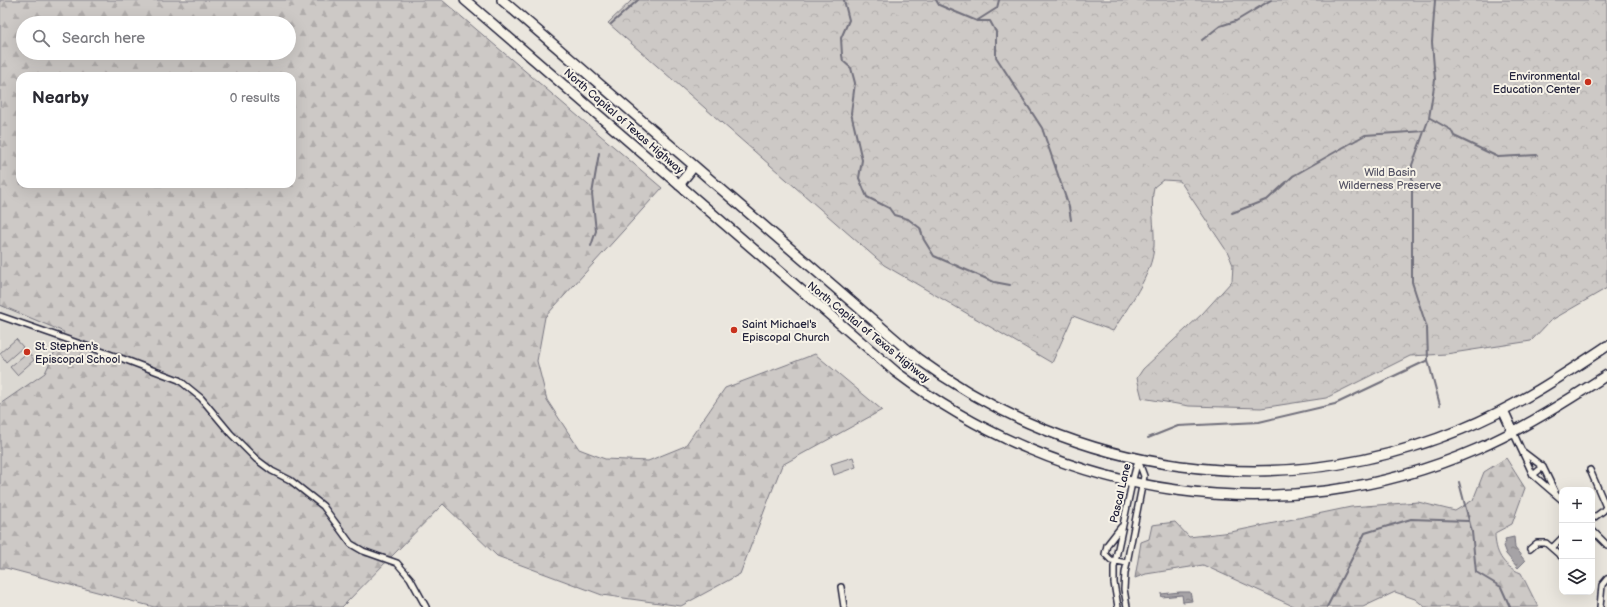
<!DOCTYPE html>
<meta charset="utf-8">
<style>
body{margin:0;font-family:"Balsamiq Sans",sans-serif;background:#f2f2f3;color:#2b2b33}
.controls{position:absolute;right:12px;bottom:12px;display:grid;overflow:hidden;border-radius:8px;box-shadow:0 4px 16px #0002}
.controls button{width:36px;height:36px;display:grid;place-items:center;padding:0;border:0;border-bottom:1px solid #e1e1e2;background:#fff;color:#2b2b33;font:20px sans-serif}
.list{margin:0;padding:0;list-style:none}
h2{display:flex;justify-content:space-between;align-items:center;height:52px;margin:0;padding:0 16px;font-size:17px}
h2 small{font-size:13px;font-weight:400;color:#7c7c81}
.icon{flex:none;width:22px;height:22px;fill:none;stroke:currentColor;stroke-width:2;stroke-linecap:round;stroke-linejoin:round}
.map{position:relative;flex:none;width:1607px;height:607px;overflow:hidden}
.search{position:absolute;background:#fff;box-shadow:0 4px 16px #0002;left:16px;top:16px;width:280px;height:44px;display:flex;align-items:center;gap:10px;box-sizing:border-box;padding:0 14px;border-radius:22px;color:#7c7c81;font-size:15px}
.panel{position:absolute;background:#fff;box-shadow:0 4px 16px #0002;left:16px;top:72px;width:280px;height:116px;border-radius:12px}
.map>svg:first-child{display:block}
</style>
<div class="map">
<svg width="1607" height="607" viewBox="0 0 1607 607">
<defs>
<pattern id="forest-firs" width="22" height="20" patternUnits="userSpaceOnUse"><rect width="22" height="20" fill="#cdc9c6"/><path d="M5 1l3.5 6h-7zM16 11l3.5 6h-7z" fill="#b0acab"/></pattern>
<pattern id="park-crowns" width="20" height="18" patternUnits="userSpaceOnUse"><rect width="20" height="18" fill="#cdc9c6"/><path d="M2 6a3 3 0 1 1 6 0M12 15a3 3 0 1 1 6 0" fill="none" stroke="#b0acab"/></pattern>
<pattern id="water-ripples" width="26" height="14" patternUnits="userSpaceOnUse"><rect width="26" height="14" fill="#a6a3a6"/><path d="M2 4q2-2 4 0t4 0M15 11q2-2 4 0t4 0" fill="none" stroke="#878488"/></pattern>
</defs>
<rect width="100%" height="100%" fill="#eae6de"/>
<filter id="ink" filterUnits="userSpaceOnUse"><feTurbulence type="fractalNoise" baseFrequency=".025" numOctaves="2"/><feDisplacementMap in="SourceGraphic" scale="8" xChannelSelector="R" yChannelSelector="G"/><feConvolveMatrix kernelMatrix="1 2 1 2 8 2 1 2 1" color-interpolation-filters="sRGB"/></filter>
<g filter="url(#ink)">
<path fill="#dbd8d2" d="M0,305L64,332L45,373L0,404Z"/>
<path fill="url(#forest-firs)" stroke="#787680" fill-rule="evenodd" d="M0,0H442L662,188L545,317L537,361L547,400L579,449L605,459L648,461L685,446L725,388L815,354L882,410L782,465L740,574L681,606L602,595L497,556L443,504L342,607H154L6,568H0V404L45,373L64,332L0,305ZM23,23H289V53H23ZM20,76H292V184H20Z
M1506,458L1525,488L1512,524L1495,533C1495,552 1502,566 1521,573L1538,607H1425L1415,599L1395,592L1363,607H1295L1203,565L1146,574L1135,578L1141,542L1149,539L1152,525L1175,522L1189,537L1231,532L1351,507L1418,502L1455,511L1473,500L1484,472Z"/>
<path fill="url(#park-crowns)" stroke="#787680" d="M632,0H1607V288L1550,321L1531,341L1446,354L1410,356L1326,398L1261,408L1189,406L1142,398L1137,378L1143,369L1202,314L1232,281L1233,265L1228,253L1180,181L1163,180L1154,187C1150,207 1155,226 1154,246C1153,274 1127,308 1113,331L1073,316L1052,363L884,265L608,23Z"/>
<path fill="#cdc9c6" stroke="#787680" d="M16,339L23,347L6,362L0,353Z
M28,352L34,360L17,375L10,367Z
M853,457L856,467L834,475L831,464Z"/>
<path fill="url(#water-ripples)" stroke="#716f7b" d="M1514,537L1515,548L1525,561L1518,568L1506,554L1503,546L1506,542L1505,539Z
M1180,592H1190L1192,601L1183,602L1182,595L1162,597L1161,594Z"/>
<g fill="none" stroke-linecap="round" stroke-linejoin="round">
<path stroke="#716f7b" stroke-width="2" d="M844,0L849,20L841,38L842,55L843,61L851,68L855,83L851,113L862,160L859,178L867,197L889,208L894,215L908,219L920,228L924,240L934,256L994,282L1010,285
M936,0L939,5L977,21H990L996,32V57L1042,128L1069,207L1071,220
M978,20L997,8L999,0
M611,24L638,0
M1202,40L1220,26L1236,21L1271,0
M1430,118L1451,130L1454,136L1498,157L1537,155
M1232,213L1268,199L1293,176L1365,135L1425,131
M591,246L596,231L592,194L599,153
M1428,360L1440,405
M1148,438L1178,426L1259,422L1335,404L1428,360L1427,328L1412,282V165L1429,118L1435,80L1432,42L1435,0
M1459,482L1472,532L1476,572L1501,587L1510,607
M1327,607L1365,533L1411,519L1468,521"/>
<defs>
<path id="minor" d="M0,316L118,357L179,380L201,398L231,434L256,459L272,471L290,480L323,506L351,544L363,551L397,563L410,578L426,607
M1513,432L1533,475L1562,500
M1522,451L1543,467L1555,492
M1590,470L1606,507L1603,511L1592,519
M1533,475L1543,467
M1121,527L1107,545L1105,554L1111,560L1127,563
M1592,530L1607,545
M1552,548L1562,538
M1530,549L1537,543H1546L1562,557
M841,587L844,607
M1118,607L1114,583V567L1132,483L1138,460
M1127,607L1124,589L1125,573L1144,476L1138,460
M1600,607L1602,585L1607,579"/>
<path id="trunk" d="M465,0L896,372C1064,499 1282,534 1477,449C1523,429 1565,402 1607,375
M502,0L917,358C1076,475 1278,505 1462,429C1514,408 1560,377 1607,346
M679,185L694,166
M1503,410L1513,432"/>
</defs>
<use href="#minor" stroke="#22223b" stroke-width="8"/>
<use href="#trunk" stroke="#22223b" stroke-width="12"/>
<use href="#minor" stroke="#f7f3e8" stroke-width="5"/>
<use href="#trunk" stroke="#f7f3e8" stroke-width="9"/>
</g>
</g>
<g fill="#c8321e" stroke="#f7f3e8" stroke-width="1.5">
<circle cx="1588" cy="82" r="4"/>
<circle cx="734" cy="330" r="4"/>
<circle cx="27" cy="352" r="4"/>
</g>
<g text-anchor="middle" stroke-width="4" stroke-linejoin="round" paint-order="stroke">
<g font-size="11" fill="#22223b" stroke="#f7f3e8" text-anchor="start">
<text x="1580" y="80" text-anchor="end">Environmental<tspan x="1580" dy="13">Education Center</tspan></text>
<text x="742" y="328">Saint Michael's<tspan x="742" dy="13">Episcopal Church</tspan></text>
<text x="35" y="350">St. Stephen's<tspan x="35" dy="13">Episcopal School</tspan></text>
</g>
<g font-size="11" fill="#22223b" stroke="#f7f3e8">
<text transform="translate(624 121) rotate(41)" y="4">North Capital of Texas Highway</text>
<text transform="translate(869 332) rotate(39)" y="4">North Capital of Texas Highway</text>
<text transform="translate(1120 493) rotate(-77)" y="4">Pascal Lane</text>
</g>
<g font-size="11" fill="#555465" stroke="#f7f3e8">
<text x="1390" y="176">Wild Basin<tspan x="1390" dy="13">Wilderness Preserve</tspan></text>
</g>
</g>
</svg>
<div class="controls">
<button>+</button>
<button>−</button>
<button><svg class="icon" aria-label="layers" viewBox="0 0 24 24"><path d="M12 4l9 5-9 5-9-5zM3 14l9 5 9-5"/></svg></button>
</div>
<div class="search"><svg class="icon" aria-label="search" viewBox="0 0 24 24"><circle cx="10" cy="10" r="6"/><path d="M15 15l6 6"/></svg>Search here</div>
<section class="panel">
<h2>Nearby<small>0 results</small></h2>
<ul class="list">
</ul>
</section>
</div>
